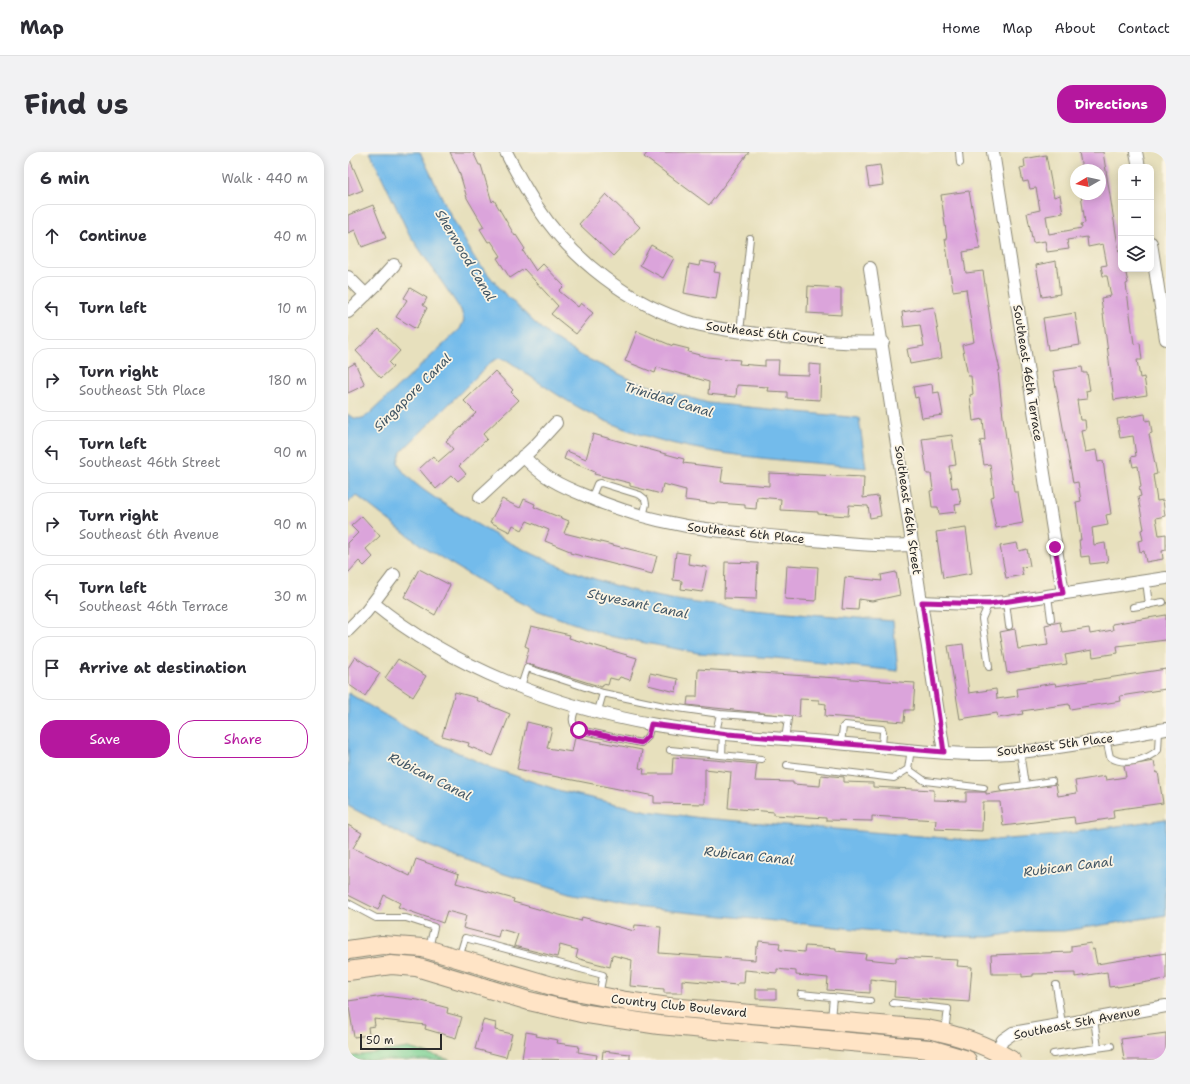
<!DOCTYPE html>
<meta charset="utf-8">
<style>
body{margin:0;font-family:"Shantell Sans",sans-serif;background:#f2f2f3;color:#2b2b33}
.controls{position:absolute;right:12px;top:12px;display:grid;overflow:hidden;border-radius:8px;box-shadow:0 2px 10px #0003}
.controls button{width:36px;height:36px;display:grid;place-items:center;padding:0;border:0;border-bottom:1px solid #e1e1e2;background:#fff;color:#2b2b33;font:20px sans-serif}
.compass{position:absolute;left:722px;top:12px;width:36px;height:36px;border-radius:50%;background:#fff;box-shadow:0 2px 10px #0003;rotate:261deg}
.scale{position:absolute;left:12px;bottom:10px;width:82px;box-sizing:border-box;padding-left:4px;border:2px solid #2b2b2b;border-top:0;font-size:11px;line-height:14px;white-space:nowrap;color:#2b2b2b;-webkit-text-stroke:3px #fcf5e5;paint-order:stroke}
.stop{position:absolute;width:12px;height:12px;margin:-9px;border:3px solid #b5179e;border-radius:50%;background:#fff}
.stop.end{background:#b5179e;border-color:#fff;box-shadow:0 1px 4px #0008}
.list{margin:0;padding:0;list-style:none}
h2{display:flex;justify-content:space-between;align-items:center;height:52px;margin:0;padding:0 16px;font-size:17px}
h2 small{font-size:13px;font-weight:400;color:#7c7c81}
.list li{display:grid;grid-template-columns:26px 1fr auto;gap:12px;align-items:center;box-sizing:border-box;height:64px;margin:0 8px 8px;padding:0 8px;border:1px solid #e1e1e2;border-radius:16px}
.list b{display:block;font-size:15px;white-space:nowrap}
.list p{margin:0;font-size:13px;white-space:nowrap;color:#7c7c81}
.list em{font-size:13px;font-style:normal;color:#7c7c81}
.actions{display:flex;gap:8px;padding:12px 16px}
.actions a{flex:1;padding:9px 0;border:1px solid #b5179e;border-radius:16px;text-align:center;font-size:14px;color:#b5179e}
.actions .main{background:#b5179e;color:#fff}
.icon{flex:none;width:22px;height:22px;fill:none;stroke:currentColor;stroke-width:2;stroke-linecap:round;stroke-linejoin:round}
.map{position:relative;flex:none;width:818px;height:908px;overflow:hidden;border-radius:16px}
header{display:flex;align-items:center;gap:24px;box-sizing:border-box;height:56px;padding:0 20px;background:#fff;border-bottom:1px solid #e1e1e2}
header strong{font-size:19px}
nav{display:flex;gap:22px;margin-inline-start:auto;font-size:14px}
.intro{display:flex;align-items:center;justify-content:space-between;box-sizing:border-box;height:96px;padding:0 24px}
h1{margin:0;font-size:28px}
.button{padding:10px 18px;border-radius:16px;background:#b5179e;color:#fff;font-size:14px;font-weight:700}
main{display:flex;gap:24px;padding:0 24px}
aside{flex:1;background:#fff;border-radius:16px;box-shadow:0 2px 10px #0003}
.map>svg:first-child{display:block}
</style>
<header>
<strong>Map</strong>
<nav><a>Home</a><a>Map</a><a>About</a><a>Contact</a></nav>
</header>
<div class="intro"><h1>Find us</h1><a class="button">Directions</a></div>
<main>
<aside>
<h2>6 min<small>Walk · 440 m</small></h2>
<ul class="list">
<li><svg class="icon" aria-label="ahead" viewBox="0 0 24 24"><path d="M12 20V5M6 11l6-6 6 6"/></svg><div><b>Continue</b></div><em>40 m</em></li>
<li><svg class="icon" aria-label="left" viewBox="0 0 24 24"><path d="M17 20v-9H6M10 6l-5 5 5 5"/></svg><div><b>Turn left</b></div><em>10 m</em></li>
<li><svg class="icon" aria-label="right" viewBox="0 0 24 24"><path d="M7 20v-9h11M14 6l5 5-5 5"/></svg><div><b>Turn right</b><p>Southeast 5th Place</p></div><em>180 m</em></li>
<li><svg class="icon" aria-label="left" viewBox="0 0 24 24"><path d="M17 20v-9H6M10 6l-5 5 5 5"/></svg><div><b>Turn left</b><p>Southeast 46th Street</p></div><em>90 m</em></li>
<li><svg class="icon" aria-label="right" viewBox="0 0 24 24"><path d="M7 20v-9h11M14 6l5 5-5 5"/></svg><div><b>Turn right</b><p>Southeast 6th Avenue</p></div><em>90 m</em></li>
<li><svg class="icon" aria-label="left" viewBox="0 0 24 24"><path d="M17 20v-9H6M10 6l-5 5 5 5"/></svg><div><b>Turn left</b><p>Southeast 46th Terrace</p></div><em>30 m</em></li>
<li><svg class="icon" aria-label="arrive" viewBox="0 0 24 24"><path d="M6 21V4h12l-3 4 3 4H6"/></svg><div><b>Arrive at destination</b></div></li>
</ul>
<div class="actions"><a class="main">Save</a><a>Share</a></div>
</aside>
<div class="map">
<svg width="818" height="908" viewBox="0 0 818 908">
<rect width="100%" height="100%" fill="#fcf5e5"/>
<filter id="ink" filterUnits="userSpaceOnUse"><feTurbulence type="fractalNoise" baseFrequency=".025" numOctaves="2"/><feDisplacementMap in="SourceGraphic" scale="8" xChannelSelector="R" yChannelSelector="G"/><feConvolveMatrix kernelMatrix="1 2 1 2 8 2 1 2 1" color-interpolation-filters="sRGB"/></filter>
<filter id="wash" filterUnits="userSpaceOnUse"><feTurbulence type="fractalNoise" baseFrequency=".012" numOctaves="4" result="noise"/><feDisplacementMap in="SourceGraphic" scale="16" xChannelSelector="R" yChannelSelector="G"/><feGaussianBlur stdDeviation="0.9" result="paint"/><feColorMatrix in="noise" values="0 0 0 0 0 0 0 0 0 0 0 0 0 0 0 0 0 1.4 0 .05"/><feComposite in="paint" operator="in"/></filter>
<g filter="url(#wash)">
<rect width="100%" height="100%" fill="#e7e0bd"/>
<path fill="#7cd194" stroke="#547e60" d="M60,896L102,908H0V905Z"/>
<path fill="#73bbeb" stroke="#4f738b" d="M22,0H72L102,62L127,107L155,140L188,172L202,184L234,204L288,230L360,251L511,266L518,316C424,306 326,305 241,261C212,246 186,227 159,208L151,206L143,210L53,300L50,310C55,327 89,347 104,357C166,397 235,428 307,444C350,453 395,456 439,460C474,463 509,466 545,469L550,519L427,506L350,501L261,484L185,457L145,437L74,394L8,343L0,351V262C6,268 13,268 20,263L112,177L116,168L113,158L61,82Z
M0,541L69,582L144,616L213,639L299,659L354,666L632,689L700,684L818,667V763L716,779H679L642,785L578,784L284,755L221,742L130,714L59,685L0,654Z"/>
<g id="blocks">
<path fill="#dba4db" d="M102,0H125L131,13H133L144,50L146,48L167,84L168,83L177,97L175,99L188,119L195,112L216,134L211,139L230,155L233,151L245,161L228,182L203,162L210,154L176,117L162,126L149,106L153,104L143,89L140,90L132,77L136,75L119,46L111,19Z
M300,0H401L361,53L296,5Z
M731,0H755L771,100H773V117H777L780,131L778,132L786,192L792,191L794,208H789L792,226L796,225L799,243L766,248L753,146L763,144L759,124H755L753,114L759,113L755,92L740,95L739,85L719,88L721,97L699,100L697,89L685,91L679,61L692,58L688,36L682,37L680,29L675,30L672,16L677,15L676,7L698,3L706,45L712,43L715,61L698,64L701,82L734,76L733,72L737,71L733,42H752V18H734Z
M0,3L15,38L0,44Z
M532,13L535,33L521,35L518,15Z
M621,39L632,97L615,100L618,121L635,119L645,187L652,218L650,219L655,265L666,340H670L675,371L648,376L642,345L646,344L642,312L636,313L632,289L637,288L635,267L625,269L622,243L625,242L623,224H620L614,193L626,190L618,137L605,139L597,87H599L593,43Z
M258,42L292,75L265,104L231,72Z
M25,53L38,86L14,95L7,78L0,81V63Z
M303,93L326,106L315,126L292,113Z
M352,109L368,112L366,120L372,121L368,147L336,141L341,112L351,114Z
M708,109L712,142L694,145L688,113Z
M460,134L493,136V163L459,161Z
M62,136L79,146L75,153L79,156L68,177L48,165L59,148L56,146Z
M586,155L594,206L562,212L559,197L576,194L572,173L556,175L554,160Z
M727,161L732,193L700,198L695,166Z
M31,177L52,199L41,211L45,215L33,226L8,199Z
M289,179L325,194V193L341,197L340,200L359,205L392,208L391,212L417,214V208H431L430,222L461,223V212L473,213L472,248L439,246V240L419,239L420,235L389,233L388,245L360,242L361,230L309,215L307,221L277,209Z
M7,211L17,233L0,241V215Z
M734,215L735,221H739L742,238L738,239L739,247L729,248L732,268H737L738,278L733,279L737,300L748,298L750,310L755,309L763,362L758,363L760,373L744,376L746,393L757,391L760,410L742,412L741,404L733,405L731,388H733L728,350L733,349L730,330L725,331L705,219Z
M147,219L165,238L163,240L171,248L135,282L139,287L111,314L118,322L110,329L104,323L88,337L71,317L85,304L90,310L105,297L98,289L128,261L116,249Z
M584,232L585,241L591,240L595,263L574,266L570,245L567,246L565,235Z
M797,262L798,269L802,268L804,281L801,282L809,322L805,323L809,349L815,348L817,364L808,366L811,383L818,382V398L814,399L815,407L798,410L796,399L792,400L790,389L795,388L793,378L796,377L790,345L793,344L791,336L793,335L790,314L785,315L783,305L788,304L785,284L772,286L769,267Z
M245,282L336,307L335,311L375,316L373,330L421,334V321L516,325L515,346L530,344L533,364L522,366L520,354L501,353L500,364L470,362V360L432,358L433,347L409,345L408,357L397,356V353L370,351V352L337,348L338,338L315,332L313,342L282,334V331L246,322L247,320L216,307L219,299L238,307Z
M604,283L608,313L601,314L604,336L610,335L613,352L607,353L608,360L591,362L590,355H584L582,339L585,338L583,322H579L574,287Z
M154,347L172,356L176,347L187,352L186,355L221,369L216,381L309,404L304,422L222,401V399L197,389L201,378L179,369L174,378L165,373L162,380L142,370Z
M14,364L32,384L18,397L25,405L16,414L11,409L0,421V391L10,381L3,374Z
M618,376L624,421L595,426L588,380Z
M669,391L671,399L679,397L682,414L673,415L675,423L658,426L652,394Z
M328,400L341,402L340,412L359,415L354,440L333,437L334,429L325,428Z
M377,410L410,411L408,447L376,446Z
M439,413L470,415L468,449L437,447Z
M71,417L102,433L87,463L56,445Z
M548,420L552,443L524,449L511,447L510,458L494,457L497,425L534,429L533,423Z
M818,463V488L769,494L770,501L745,505L744,498L717,503L719,512L659,521L652,480L667,477L670,497L700,493L697,473L712,470L714,480L741,476L742,482L765,478L764,472Z
M183,474L222,483L221,486L289,506L282,528L272,525L270,528L262,526L260,533L255,532L254,535L177,511L181,496L177,494Z
M615,492L621,541L648,537L649,547L670,544L669,537L707,531L708,534L818,517V537L772,544L773,549L722,557L721,552L674,559L675,562L650,566L649,561L612,567L600,494Z
M7,505L32,521L17,544L0,532V516Z
M50,507L78,524L65,545L37,526Z
M350,517L567,531L565,558H557L556,570L477,564L478,552L471,551V548L452,547L451,565L339,553L340,545H349Z
M302,521L330,527L328,540L300,533Z
M107,540L129,546L128,548L162,562L145,604L120,594L121,591L94,584Z
M179,570L204,576L199,596L224,600L227,585L294,598L291,616L296,617L295,622H324L325,605L366,608L409,612L407,629L445,630V632L472,634L473,623L496,625V630L525,631V635L586,638V648L618,649V640H638V642L708,632L710,644L729,641L727,629L757,624L758,628L778,625L776,614L806,609L808,621L810,620L815,651L765,658L766,666L727,672L726,665L655,674L652,650H635L634,679L587,677L588,668L524,664V669L478,668V666L426,663V660L380,656L383,620L357,617V652L306,651V644L169,617Z
M0,673L14,681L5,696L62,724L68,707L111,722L108,731L166,747L165,750L233,769L234,765L286,779L287,773L313,775L311,801L407,808L408,795H410L411,789L432,791L431,797L433,798L456,800L457,794L488,796V799L518,802L517,807L548,810V805L610,808L609,814L624,815L621,850L546,845L547,830L522,827V841L479,838L480,826L448,823V819L429,817V821L397,818L396,831H390L389,833L334,828V841H316V837L282,834L284,808L264,803L262,815L228,806L230,798L212,793L209,805L166,794L170,782L152,777L150,785L115,776L118,764L99,759L95,771L50,755L52,751L36,743L30,758L0,743Z
M743,791L744,798L746,797L749,812L818,801V827L769,835V834L761,835L759,820L727,825V821L685,822V824L674,825V822H644L643,803L723,800V794Z
M408,837H428V847H408Z
M36,844L70,848L100,856L99,861L114,865L108,886L77,877L78,873L26,867L27,874L20,875L21,883L6,885L0,849Z
M135,868L148,871L147,878L164,882L158,905L127,897Z
M178,880L189,882L188,884L210,888L209,891L231,894L230,900L249,903L248,908L174,907Z
M818,881V908H776L773,887Z
M255,899L282,902V908H254Z"/>
</g>
</g>
<g filter="url(#ink)">
<use href="#blocks" fill-opacity="0" stroke="#898674" stroke-width="1"/>
<g fill="none" stroke-linecap="round" stroke-linejoin="round">
<defs>
<path id="lane" d="M611,0L612,11
M392,180L402,86
M243,347L249,332L253,331L292,343L297,347L298,352L295,365
M798,429L801,453
M700,444L703,467
M658,450L661,474
M641,451L634,467L641,515
M785,455L815,450
M173,534L179,516L255,541
M229,554C225,563 221,571 231,578L293,591L300,584L303,572
M250,559L255,541L316,554L372,562
M368,580L372,562L440,567L437,587
M758,587L762,605C775,614 798,609 810,598L811,579
M493,591L495,575L497,573L534,577L535,580L534,595
M322,598L413,607
M374,603L375,581
M439,613L546,626L560,617L577,629L636,636
M560,617L563,597
M677,633L704,629
M655,636L677,633L672,600
M0,751L28,766H58L86,775L81,796
M111,806L117,786L255,823L251,843
M708,833L714,872
M453,842L522,849
M545,851L600,857L597,879
M483,867L485,845
M746,867L750,896
M705,902L763,894"/>
<path id="street" d="M158,0C167,18 177,36 188,53C223,107 282,153 345,171C372,178 401,181 429,184C464,188 499,192 535,190
M645,0L715,441
M788,0L791,15
M803,91L818,187
M522,116L596,600
M0,125L18,143
M0,160L27,134L46,113
M175,304C196,326 211,333 238,344C310,376 377,380 454,387C491,390 527,395 565,393
M132,345L187,294L208,271
M573,450L622,452L658,450L818,426
M25,451C103,515 210,556 308,573C368,583 429,586 489,591C546,596 605,605 662,601C714,597 767,585 818,577
M0,478L18,460L46,423
M649,907L648,899L655,888L665,881L818,854"/>
<path id="secondary" d="M0,798L34,793L75,796L211,836L278,849L321,855L579,877C610,883 637,892 663,908
M0,819L43,813L68,815L181,849L233,861L311,873L582,897L619,908"/>
</defs>
<use href="#lane" stroke="#898674" stroke-width="8"/>
<use href="#street" stroke="#898674" stroke-width="14"/>
<use href="#secondary" stroke="#898674" stroke-width="20"/>
<use href="#lane" stroke="#fff" stroke-width="6"/>
<use href="#street" stroke="#fff" stroke-width="12"/>
<use href="#secondary" stroke="#ffe4c6" stroke-width="18"/>
</g>
</g>
<g fill="none" stroke-linecap="round" stroke-linejoin="round" filter="url(#ink)">
<path stroke="#b5179e" stroke-width="5" d="M231,578L293,591L300,584L303,572L380,582L596,600L574,450L641,452L715,441L707,395"/>
</g>
<g text-anchor="middle" stroke-width="3.5" stroke-linejoin="round" paint-order="stroke">
<g font-size="12" fill="#2b2b2b" stroke="#fcf5e5">
<text transform="translate(417 181) rotate(7)" y="4">Southeast 6th Court</text>
<text transform="translate(680 221) rotate(81)" y="4">Southeast 46th Terrace</text>
<text transform="translate(560 358) rotate(82)" y="4">Southeast 46th Street</text>
<text transform="translate(398 381) rotate(6)" y="4">Southeast 6th Place</text>
<text transform="translate(707 593) rotate(-7)" y="4">Southeast 5th Place</text>
<text transform="translate(331 854) rotate(6)" y="4">Country Club Boulevard</text>
<text transform="translate(729 871) rotate(-11)" y="4">Southeast 5th Avenue</text>
</g>
<g font-size="13" font-style="italic" fill="#415665" stroke="#fcf5e5">
<text transform="translate(118 103) rotate(59)" y="5">Sherwood Canal</text>
<text transform="translate(64 240) rotate(-45)" y="5">Singapore Canal</text>
<text transform="translate(321 247) rotate(17)" y="5">Trinidad Canal</text>
<text transform="translate(290 451) rotate(12)" y="5">Styvesant Canal</text>
<text transform="translate(82 624) rotate(27)" y="5">Rubican Canal</text>
<text transform="translate(401 703) rotate(6)" y="5">Rubican Canal</text>
<text transform="translate(720 714) rotate(-7)" y="5">Rubican Canal</text>
</g>
</g>
</svg>
<div class="controls">
<button>+</button>
<button>−</button>
<button><svg class="icon" aria-label="layers" viewBox="0 0 24 24"><path d="M12 4l9 5-9 5-9-5zM3 14l9 5 9-5"/></svg></button>
</div>
<svg class="compass" viewBox="-18 -18 36 36"><path d="M0-13l5 13h-10z" fill="#e53935"/><path d="M0 13l5-13h-10z" fill="#7c7c81"/></svg>
<div class="scale">50 m</div>
<div class="stop" style="left:231px;top:578px"></div>
<div class="stop end" style="left:707px;top:395px"></div>
</div>
</main>
